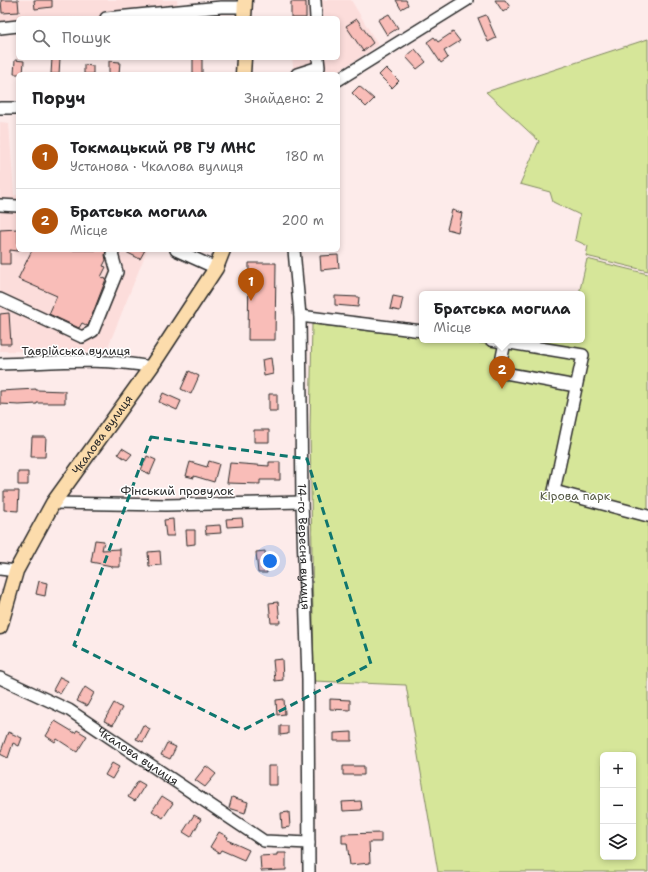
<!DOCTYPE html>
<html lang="uk">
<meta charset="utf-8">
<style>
body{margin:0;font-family:"Shantell Sans",sans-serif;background:#f6f6f6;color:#202124}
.controls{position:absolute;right:12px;bottom:12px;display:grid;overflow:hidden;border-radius:6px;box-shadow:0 2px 6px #0003}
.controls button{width:36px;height:36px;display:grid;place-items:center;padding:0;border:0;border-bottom:1px solid #e0e0e0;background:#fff;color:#202124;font:20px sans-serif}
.you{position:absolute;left:270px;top:561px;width:14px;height:14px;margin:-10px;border:3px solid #fff;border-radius:50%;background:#1a73e8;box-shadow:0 0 0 6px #1a73e833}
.badge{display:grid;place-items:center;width:26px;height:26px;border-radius:50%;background:#b45309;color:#fff;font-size:13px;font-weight:700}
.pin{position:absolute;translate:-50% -33px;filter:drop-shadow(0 1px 2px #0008)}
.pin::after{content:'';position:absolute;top:21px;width:14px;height:12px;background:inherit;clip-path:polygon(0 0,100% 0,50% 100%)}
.popup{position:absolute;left:419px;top:291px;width:166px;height:52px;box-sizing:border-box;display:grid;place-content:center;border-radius:6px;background:#fff;filter:drop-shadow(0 1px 3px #0005);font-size:13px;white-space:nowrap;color:#757577}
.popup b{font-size:15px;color:#202124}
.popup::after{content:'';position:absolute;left:50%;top:100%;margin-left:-8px;border:8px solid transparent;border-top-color:#fff}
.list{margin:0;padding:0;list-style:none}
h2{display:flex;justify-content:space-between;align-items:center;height:52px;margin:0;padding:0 16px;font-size:17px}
h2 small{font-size:13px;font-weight:400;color:#757577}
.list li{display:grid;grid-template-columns:26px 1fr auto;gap:12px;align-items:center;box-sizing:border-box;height:64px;padding:0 16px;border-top:1px solid #e0e0e0}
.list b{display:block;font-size:15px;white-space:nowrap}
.list p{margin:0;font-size:13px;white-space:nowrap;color:#757577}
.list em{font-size:13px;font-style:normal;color:#757577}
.icon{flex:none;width:22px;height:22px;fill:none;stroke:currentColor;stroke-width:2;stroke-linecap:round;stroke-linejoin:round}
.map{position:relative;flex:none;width:648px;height:872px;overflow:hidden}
.search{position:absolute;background:#fff;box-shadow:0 2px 6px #0003;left:16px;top:16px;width:324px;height:44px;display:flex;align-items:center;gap:10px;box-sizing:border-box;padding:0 14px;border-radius:6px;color:#757577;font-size:15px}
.panel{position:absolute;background:#fff;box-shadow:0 2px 6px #0003;left:16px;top:72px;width:324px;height:180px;border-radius:6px}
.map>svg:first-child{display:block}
</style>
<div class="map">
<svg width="648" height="872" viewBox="0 0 648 872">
<rect width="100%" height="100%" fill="#fdebea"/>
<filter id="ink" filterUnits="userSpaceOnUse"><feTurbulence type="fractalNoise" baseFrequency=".025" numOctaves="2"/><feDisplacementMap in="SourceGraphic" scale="8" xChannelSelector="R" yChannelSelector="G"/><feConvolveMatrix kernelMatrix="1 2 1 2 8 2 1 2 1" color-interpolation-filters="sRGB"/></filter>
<g filter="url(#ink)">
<path fill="#fcdddb" d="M0,0H177L179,17L18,18V33L0,34Z
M290,0H351L378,45L356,60L332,74H294L292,58H338V18H291Z
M0,122L9,123L14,195H18V250H147L106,352L0,351Z"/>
<path fill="#d6e699" stroke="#808862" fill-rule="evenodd" d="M648,39V271L586,256L588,246L575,240L580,215L553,202L550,192L520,184L539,141L486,92Z
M587,259L648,274V872H438L406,685L314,681L310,428L312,324L422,337V340H451L494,345L495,340H582V294H579ZM603,755H633V857H603Z"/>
<path fill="#f9bdb8" stroke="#2b2b2b" d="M1,0H18L19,12L2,13Z
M34,0H52V7L35,9Z
M396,0H406L408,5L401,9Z
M495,0H505L510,7L503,12Z
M291,2H306V18H291Z
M389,14L398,28L387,35L378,20Z
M486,15L496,38L488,42L478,18Z
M357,19L373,43L363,51L346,26Z
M453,32L460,41L444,51L448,58L441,63L427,42L434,37L438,42Z
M415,49L426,62L417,69L406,57Z
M52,58H60L59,74H51Z
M193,58H202V74H193Z
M15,60L24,61L23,74H14Z
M109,61L120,62L119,74H109Z
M84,65L93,66V74H84Z
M386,68L399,81L392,88L379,75Z
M359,86L374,99L366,107L352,93Z
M452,210L462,213L458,232L447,229Z
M18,229V251L10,250V264H0V230Z
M32,250H106L105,255L106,260L103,266L106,267L101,277L106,279L88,326L82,323L79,328L49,314L57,296L18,279Z
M122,250H145L140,259Z
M338,255L339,268L321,270L320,256Z
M249,263H276L275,340H248Z
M335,296L359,297L358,307L335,305Z
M393,296L403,298L400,311L390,309Z
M9,313L11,344H0V314Z
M271,358L273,374L264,376L262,360Z
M189,371L199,376L191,394L181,389Z
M36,389V390L65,391V403H37V404L19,405L0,404V391Z
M163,393L181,401L177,410L159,402Z
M269,394H277V411H269Z
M254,430H269V442H254Z
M32,437H46L45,457H31Z
M122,448L132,454L127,460L118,454Z
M147,456L156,460L150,474L141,470Z
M209,461L219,464L214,482L194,476V478L186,476L190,462L207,467Z
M269,462H280V480H260V484L227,483L230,463L269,466Z
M18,472H28V485H18Z
M4,491H19L18,511L4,510Z
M242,518L243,526L227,527L226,519Z
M173,519L174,536H166L164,520Z
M220,525L221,533L206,534L205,526Z
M186,530H195V544L187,545Z
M95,540L104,541L102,550L120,549V567H112V566L91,562Z
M160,551L161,565L149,566L148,552Z
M265,551L267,573H258L256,552Z
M39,581L47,583L45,596L36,594Z
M278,602L280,623H271L269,603Z
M282,659L283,680L275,681L273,660Z
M60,677L68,681L60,694L53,690Z
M85,687L94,693L87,706L77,701Z
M284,699L285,714L277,715L276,700Z
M330,699L350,700V710L330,709Z
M114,703L122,708L113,725L104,721Z
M55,721L75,733L77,730L87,736L77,752L57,739L55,742L46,736Z
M143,725L150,729L143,742L136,739Z
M280,726H288V734L280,735Z
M8,732L22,738L19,746L13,743L8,758L0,754Z
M352,732V741H334V733Z
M167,743L176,747L170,759L161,755Z
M112,763L119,767L112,779L105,775Z
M206,766L216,774L205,787L195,780Z
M268,766H277V785H268Z
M343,766H364V775H343Z
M138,781L145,785L135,801L128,797Z
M162,796L173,803L163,818L152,811Z
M232,797L248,802L245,813L229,808Z
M361,801L362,810L343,811L342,802Z
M289,812L290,827L282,828L281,813Z
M194,815L201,819L191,837L183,832Z
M219,832L228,837L227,840L249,850L244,860L221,850L219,853L210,847Z
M381,833V842H369L370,863L350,865L347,843H342V834Z
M277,853H286V870L261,871L260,856L277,855Z"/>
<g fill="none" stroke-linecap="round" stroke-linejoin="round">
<defs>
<g id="minor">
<path d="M315,1L316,18"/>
<path d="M106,18L221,7H244"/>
<path d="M0,28L18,26"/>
<path d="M297,74L319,67L318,58"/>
<path d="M338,80L467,0"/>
<path d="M0,108H18"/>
<path d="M0,205L18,206"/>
<path d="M176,250L216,268"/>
<path id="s1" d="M294,250L300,316L302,502L308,679L309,872"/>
<path d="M0,299L82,337L93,331L117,272L112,254L114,250"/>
<path d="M300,316L422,331"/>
<path d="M491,340L583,355L554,491L648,516"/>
<path d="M505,342L499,372L576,386"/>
<path d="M0,364C50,363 102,357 151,367"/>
<path d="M53,503L166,505L302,502"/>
<path d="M0,569L16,571"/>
<path id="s2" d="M0,678L69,710L264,841L309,843"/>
</g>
<g id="major">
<path d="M244,18L245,0"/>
<path d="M243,74L244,58"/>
<path id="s3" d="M0,627L16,571L53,503L151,367L216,268L223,250"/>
</g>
</defs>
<use href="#minor" stroke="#2b2b2b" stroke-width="14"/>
<use href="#major" stroke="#2b2b2b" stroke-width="17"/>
<use href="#minor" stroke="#fff" stroke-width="11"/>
<use href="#major" stroke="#fcdcac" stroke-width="14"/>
</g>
</g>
<path fill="none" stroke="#0f766e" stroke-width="3" stroke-dasharray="8 5" stroke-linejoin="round" d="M151,437L307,459L371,664L243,730L74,645Z"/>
<g text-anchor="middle" stroke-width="3" stroke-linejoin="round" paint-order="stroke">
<g font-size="12" fill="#2b2b2b" stroke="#fff">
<text x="76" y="355">Таврійська вулиця</text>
<text dy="4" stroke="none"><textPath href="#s3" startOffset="220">Чкалова вулиця</textPath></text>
<text x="177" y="495">Фінський провулок</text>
<text dy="4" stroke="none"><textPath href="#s1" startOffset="297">14-го Вересня вулиця</textPath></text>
<text dy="4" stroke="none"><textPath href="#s2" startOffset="159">Чкалова вулиця</textPath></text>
</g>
<g font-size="12" fill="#565a46" stroke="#fff">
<text x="575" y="500">Кірова парк</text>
</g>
</g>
</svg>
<div class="controls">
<button>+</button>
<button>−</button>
<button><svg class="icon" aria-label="layers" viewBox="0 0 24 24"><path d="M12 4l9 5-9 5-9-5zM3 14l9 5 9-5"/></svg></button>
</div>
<div class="you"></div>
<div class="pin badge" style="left:251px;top:301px">1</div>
<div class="pin badge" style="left:502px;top:389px">2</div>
<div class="popup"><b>Братська могила</b>Місце</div>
<div class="search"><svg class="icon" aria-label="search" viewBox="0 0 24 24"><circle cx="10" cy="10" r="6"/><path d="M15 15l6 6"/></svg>Пошук</div>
<section class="panel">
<h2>Поруч<small>Знайдено: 2</small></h2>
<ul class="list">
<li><span class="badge">1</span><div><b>Токмацький РВ ГУ МНС</b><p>Установа · Чкалова вулиця</p></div><em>180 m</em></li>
<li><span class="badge">2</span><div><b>Братська могила</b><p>Місце</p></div><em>200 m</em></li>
</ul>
</section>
</div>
